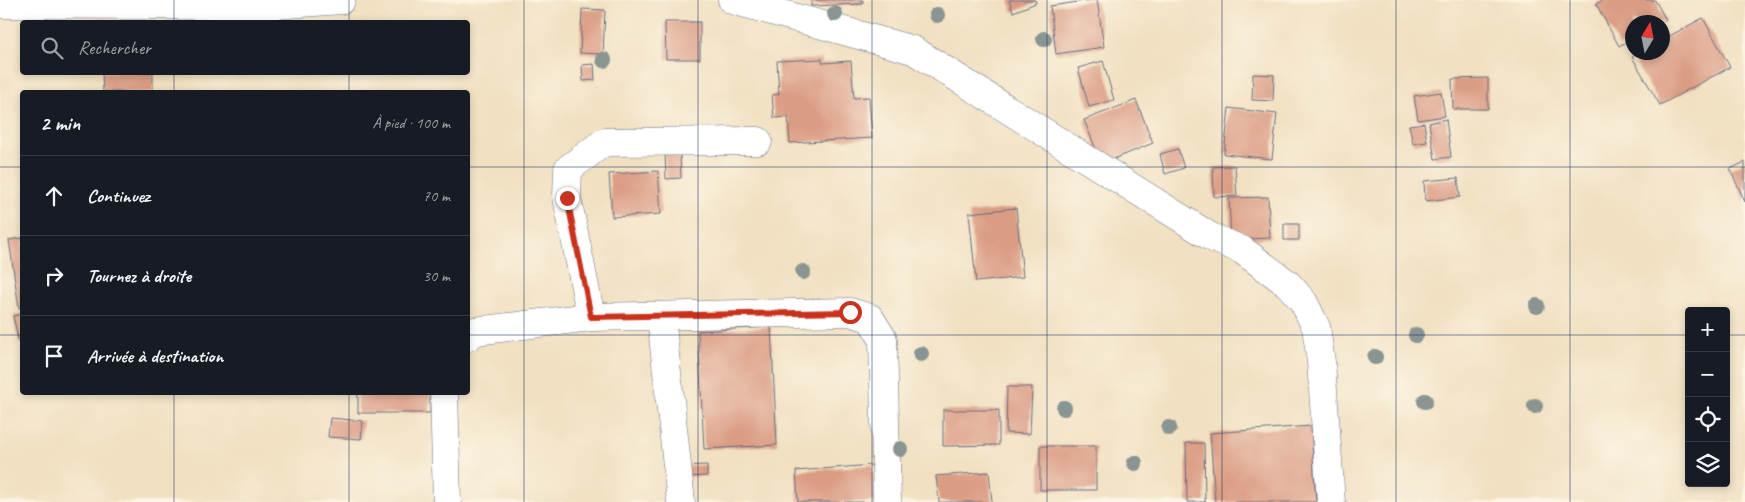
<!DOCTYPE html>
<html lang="fr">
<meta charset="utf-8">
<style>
body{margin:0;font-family:Caveat,sans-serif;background:#242831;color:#f1f3f6}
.controls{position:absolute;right:15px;bottom:15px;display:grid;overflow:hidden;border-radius:5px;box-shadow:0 2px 8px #0003}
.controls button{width:45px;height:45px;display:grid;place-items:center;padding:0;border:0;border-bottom:1px solid #363941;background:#171b24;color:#f1f3f6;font:25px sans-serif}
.compass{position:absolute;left:1625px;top:15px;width:45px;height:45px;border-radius:50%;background:#171b24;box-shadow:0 2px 8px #0003;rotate:10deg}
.stop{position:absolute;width:15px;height:15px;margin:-11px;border:4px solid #c8321e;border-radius:50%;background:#fff}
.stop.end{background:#c8321e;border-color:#fff;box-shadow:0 1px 5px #0008}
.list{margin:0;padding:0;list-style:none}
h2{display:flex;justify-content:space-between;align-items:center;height:65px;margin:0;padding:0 20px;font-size:21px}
h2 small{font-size:16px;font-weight:400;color:#9ea1a6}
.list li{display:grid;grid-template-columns:32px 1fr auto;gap:15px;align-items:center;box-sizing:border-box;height:80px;padding:0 20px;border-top:1px solid #363941}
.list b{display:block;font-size:19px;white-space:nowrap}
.list em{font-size:16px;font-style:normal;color:#9ea1a6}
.icon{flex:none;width:28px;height:28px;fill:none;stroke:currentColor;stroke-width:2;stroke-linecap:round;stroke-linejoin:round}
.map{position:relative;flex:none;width:1745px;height:502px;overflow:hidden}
.search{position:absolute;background:#171b24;box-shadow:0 2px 8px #0003;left:20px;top:20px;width:450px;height:55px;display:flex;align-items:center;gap:12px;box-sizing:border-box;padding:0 18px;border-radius:5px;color:#9ea1a6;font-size:19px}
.panel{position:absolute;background:#171b24;box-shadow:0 2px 8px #0003;left:20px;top:90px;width:450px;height:305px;border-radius:5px}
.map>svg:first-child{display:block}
</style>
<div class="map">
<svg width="1745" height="502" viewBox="0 0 1745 502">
<rect width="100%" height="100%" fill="#fcf5e5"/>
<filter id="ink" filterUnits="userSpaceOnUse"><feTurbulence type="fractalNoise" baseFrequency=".02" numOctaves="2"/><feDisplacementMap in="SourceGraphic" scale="10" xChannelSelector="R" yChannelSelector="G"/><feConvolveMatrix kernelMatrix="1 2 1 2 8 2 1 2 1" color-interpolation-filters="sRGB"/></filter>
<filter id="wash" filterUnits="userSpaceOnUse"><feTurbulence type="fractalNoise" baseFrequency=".0096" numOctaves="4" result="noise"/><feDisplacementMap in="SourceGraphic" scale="20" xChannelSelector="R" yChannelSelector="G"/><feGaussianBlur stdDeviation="1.12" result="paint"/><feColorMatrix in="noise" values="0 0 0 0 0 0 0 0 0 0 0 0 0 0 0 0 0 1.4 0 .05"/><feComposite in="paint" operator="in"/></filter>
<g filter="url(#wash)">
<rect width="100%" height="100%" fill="#f1e0c1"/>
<g id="blocks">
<path fill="#db9c84" d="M811,0H863V4L811,6Z
M1009,0H1035L1036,3L1013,12Z
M1092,0H1097L1104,47L1056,54L1050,6Z
M1603,0H1655L1666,20L1662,22H1632V39L1619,46L1596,4Z
M582,9L605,10L603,54L580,53Z
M1703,18L1730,67L1660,105L1632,57L1640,52H1662V40Z
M665,22H700V59H666Z
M822,59V63L851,61L854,98L869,97L872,138L790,143L788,117L774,118L772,95L779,94L777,61Z
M1103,61L1114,100L1089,107L1078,68Z
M594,64L595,80L583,81L582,65Z
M102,72H153V92H103Z
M1253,74L1274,75L1273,101L1252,100Z
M1488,78V109H1453L1452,79Z
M1441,92L1445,116L1418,120L1414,96Z
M1136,100L1153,143L1102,164L1084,120Z
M1229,108L1277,114L1272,159L1224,154Z
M1446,119L1451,157L1435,159L1429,123Z
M1424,123L1427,142L1413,144L1409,125Z
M1178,149L1184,168L1165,174L1160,154Z
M665,152H680L681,178L666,179Z
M1745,162V202L1730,169Z
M1235,166L1237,196L1214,197L1213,167Z
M658,171L661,214L612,217L609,174Z
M1458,178L1460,197L1425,201L1424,181Z
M1268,197L1270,238L1231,240L1229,198Z
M1016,208L1023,277L976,282L969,213Z
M1284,224H1299V240H1284Z
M22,238V308H19L9,240Z
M22,314V343H19L13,316Z
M771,327L777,445L704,449L698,331Z
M1007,387H1032L1030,434L1006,433Z
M358,392H430V413H358Z
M943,410H999V445L943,446Z
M330,418L363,421L361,439L328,437Z
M1311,426L1316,502H1215L1210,433Z
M1186,443H1204L1205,502H1187Z
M1040,446H1096V490H1040Z
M707,465V476L684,477L683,466Z
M872,465L877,502H798L796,471Z
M989,472L992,502H939L936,476Z"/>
</g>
</g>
<g filter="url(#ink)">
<use href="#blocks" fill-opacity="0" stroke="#666d81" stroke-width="1"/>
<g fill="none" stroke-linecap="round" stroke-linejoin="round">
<defs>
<path id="minor" d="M732,0L913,50L1211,237L1242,250L1288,284L1303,301L1316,327L1321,362L1331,502
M0,4L262,6L341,0
M591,317L567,198L568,169L604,142L758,141
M661,317L681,502
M468,337L475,331L591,317L850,312L870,318L883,339L887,502
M444,392L447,502"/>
</defs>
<use href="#minor" stroke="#666d81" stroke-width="29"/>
<use href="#minor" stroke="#fff" stroke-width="28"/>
</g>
<g fill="#889592">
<circle cx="835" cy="14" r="8"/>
<circle cx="937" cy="15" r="8"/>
<circle cx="1044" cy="39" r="8"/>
<circle cx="604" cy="60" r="8"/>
<circle cx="803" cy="272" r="8"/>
<circle cx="1537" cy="306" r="8"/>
<circle cx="1416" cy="335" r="8"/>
<circle cx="921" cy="354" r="8"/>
<circle cx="1375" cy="357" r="8"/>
<circle cx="1425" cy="401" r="8"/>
<circle cx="1535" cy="406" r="8"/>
<circle cx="1064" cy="408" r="8"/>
<circle cx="1169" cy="428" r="8"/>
<circle cx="900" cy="449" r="8"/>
<circle cx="1135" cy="463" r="8"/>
</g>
</g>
<g fill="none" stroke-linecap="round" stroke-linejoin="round" filter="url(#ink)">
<path stroke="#c8321e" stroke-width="6" d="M567,198L591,317L850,312"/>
</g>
<path fill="none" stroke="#1b2f5e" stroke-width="1" stroke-opacity="0.55" d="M174,0V22M349,0V22M524,0V502M698,0V502M872,0V502M1047,0V502M1222,0V502M1396,0V502M1570,0V502M174,72V92M349,72V92M0,167H22M468,167H1745M0,335H22M468,335H1689M1726,335H1745M174,392V502M349,392V502"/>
</svg>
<div class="controls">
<button>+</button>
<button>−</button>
<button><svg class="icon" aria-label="locate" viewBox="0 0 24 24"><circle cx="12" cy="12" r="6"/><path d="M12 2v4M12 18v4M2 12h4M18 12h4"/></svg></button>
<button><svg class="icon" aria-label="layers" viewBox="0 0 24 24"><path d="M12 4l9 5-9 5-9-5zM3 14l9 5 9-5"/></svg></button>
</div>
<svg class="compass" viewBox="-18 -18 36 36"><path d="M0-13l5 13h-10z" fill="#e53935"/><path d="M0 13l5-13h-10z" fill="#9ea1a6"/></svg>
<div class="stop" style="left:850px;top:312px"></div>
<div class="stop end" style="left:567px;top:198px"></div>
<div class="search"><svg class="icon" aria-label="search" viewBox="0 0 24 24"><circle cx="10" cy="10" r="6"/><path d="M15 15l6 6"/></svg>Rechercher</div>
<section class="panel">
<h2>2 min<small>À pied · 100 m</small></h2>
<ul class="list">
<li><svg class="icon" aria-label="ahead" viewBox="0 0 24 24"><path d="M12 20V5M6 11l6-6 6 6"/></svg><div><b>Continuez</b></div><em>70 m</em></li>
<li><svg class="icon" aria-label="right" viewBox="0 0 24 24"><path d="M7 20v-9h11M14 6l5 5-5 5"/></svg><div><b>Tournez à droite</b></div><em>30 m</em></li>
<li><svg class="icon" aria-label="arrive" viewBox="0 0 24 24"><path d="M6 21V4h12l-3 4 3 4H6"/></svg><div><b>Arrivée à destination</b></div></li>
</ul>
</section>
</div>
